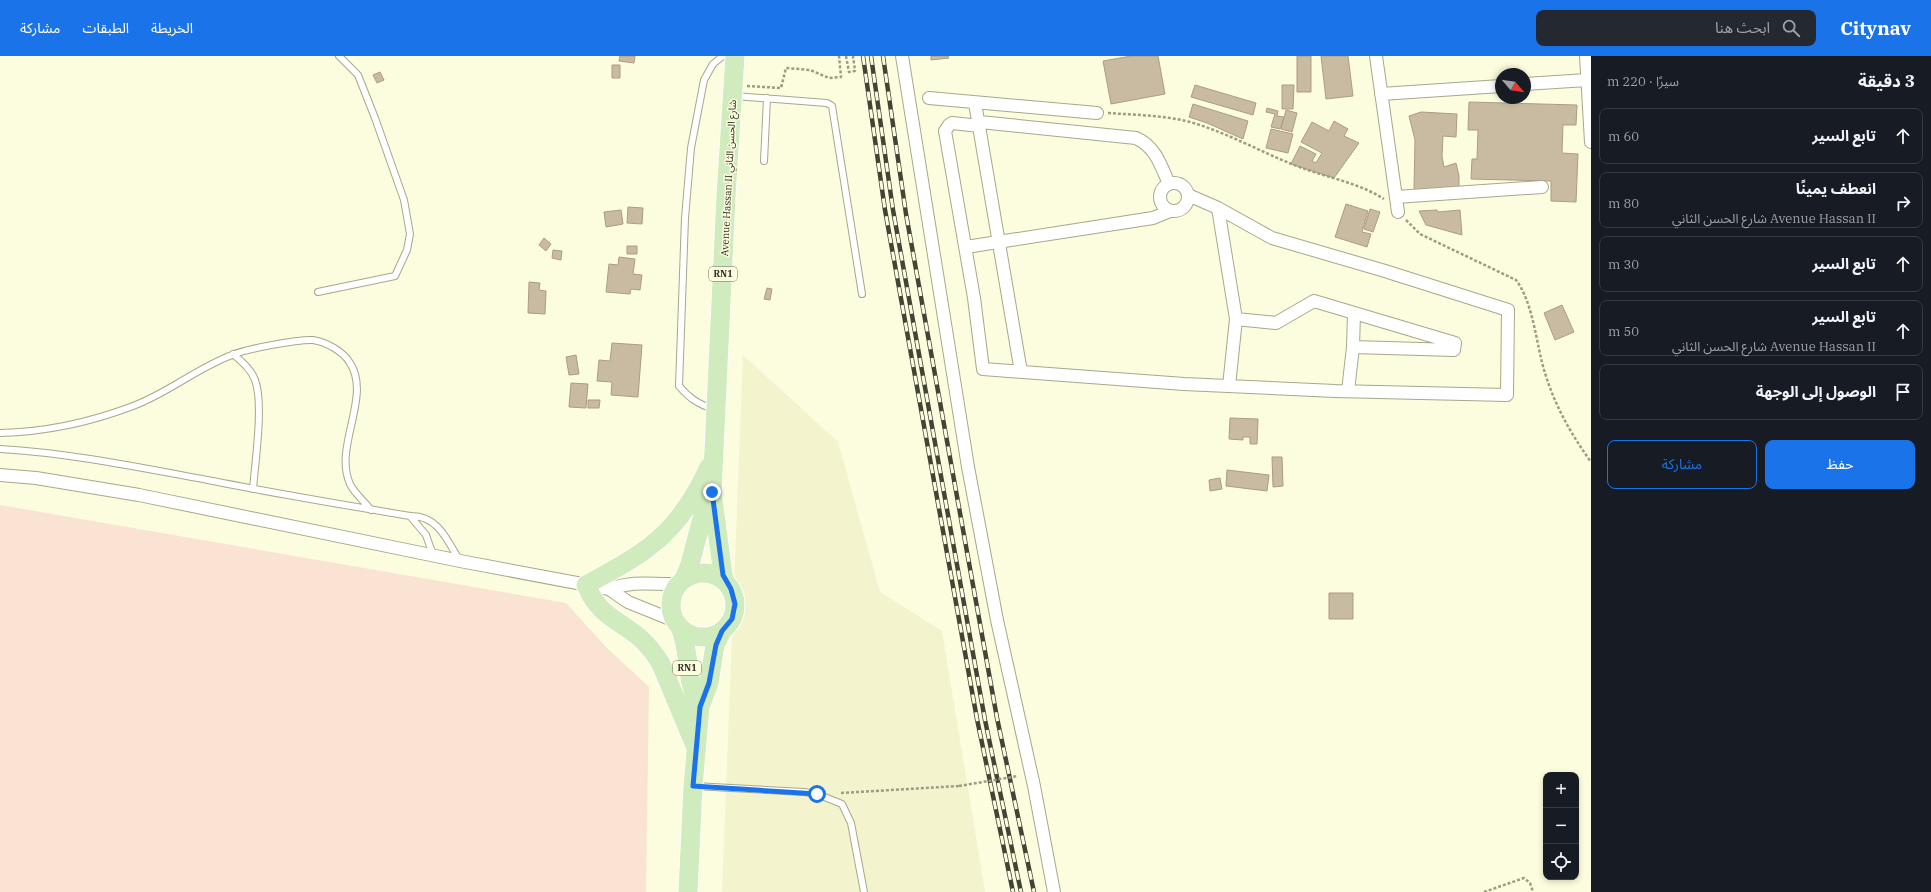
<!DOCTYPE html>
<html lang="ar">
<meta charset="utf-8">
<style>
body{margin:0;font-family:"IBM Plex Serif","Noto Sans Arabic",serif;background:#242831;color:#f1f3f6;direction:rtl}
.controls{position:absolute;right:12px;bottom:12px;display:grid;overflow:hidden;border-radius:8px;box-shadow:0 2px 6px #0003}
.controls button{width:36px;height:36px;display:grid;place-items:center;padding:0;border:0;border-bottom:1px solid #363941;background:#171b24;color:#f1f3f6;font:20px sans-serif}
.compass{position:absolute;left:1495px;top:12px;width:36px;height:36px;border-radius:50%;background:#171b24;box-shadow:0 2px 6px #0003;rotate:119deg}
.stop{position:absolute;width:12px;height:12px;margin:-9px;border:3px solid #1a73e8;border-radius:50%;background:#fff}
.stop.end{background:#1a73e8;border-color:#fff;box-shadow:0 1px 4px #0008}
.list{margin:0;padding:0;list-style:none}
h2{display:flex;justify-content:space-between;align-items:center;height:52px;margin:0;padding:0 16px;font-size:17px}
h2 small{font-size:13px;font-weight:400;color:#9ea1a6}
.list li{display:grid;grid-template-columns:26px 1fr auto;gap:12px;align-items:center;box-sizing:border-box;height:56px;margin:0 8px 8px;padding:0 8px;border:1px solid #363941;border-radius:8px}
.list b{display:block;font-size:15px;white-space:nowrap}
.list p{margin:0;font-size:13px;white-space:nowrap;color:#9ea1a6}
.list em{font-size:13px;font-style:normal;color:#9ea1a6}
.actions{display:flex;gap:8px;padding:12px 16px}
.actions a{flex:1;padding:9px 0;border:1px solid #1a73e8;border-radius:8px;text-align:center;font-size:14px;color:#1a73e8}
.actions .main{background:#1a73e8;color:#fff}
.icon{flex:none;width:22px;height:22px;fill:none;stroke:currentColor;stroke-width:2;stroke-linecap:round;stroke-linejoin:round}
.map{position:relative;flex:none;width:1591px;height:836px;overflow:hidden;direction:ltr}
header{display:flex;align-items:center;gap:24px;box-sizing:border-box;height:56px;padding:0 20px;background:#1a73e8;color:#fff}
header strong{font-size:19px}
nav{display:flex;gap:22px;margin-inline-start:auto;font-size:14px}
.search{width:280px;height:36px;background:#242831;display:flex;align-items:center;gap:10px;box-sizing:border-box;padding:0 14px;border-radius:8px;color:#9ea1a6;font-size:15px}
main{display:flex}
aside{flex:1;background:#171b24}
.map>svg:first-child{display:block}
</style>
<header>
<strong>Citynav</strong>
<div class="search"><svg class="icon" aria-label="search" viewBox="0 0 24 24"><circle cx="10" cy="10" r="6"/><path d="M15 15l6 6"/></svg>ابحث هنا</div>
<nav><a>الخريطة</a><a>الطبقات</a><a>مشاركة</a></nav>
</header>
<main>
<aside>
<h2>3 دقيقة<small>سيرًا · 220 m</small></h2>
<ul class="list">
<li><svg class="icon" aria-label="ahead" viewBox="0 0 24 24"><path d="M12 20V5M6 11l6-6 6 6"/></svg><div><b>تابع السير</b></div><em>60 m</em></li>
<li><svg class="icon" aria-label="right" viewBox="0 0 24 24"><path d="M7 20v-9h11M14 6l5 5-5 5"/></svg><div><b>انعطف يمينًا</b><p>Avenue Hassan II شارع الحسن الثاني</p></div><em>80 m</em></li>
<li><svg class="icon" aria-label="ahead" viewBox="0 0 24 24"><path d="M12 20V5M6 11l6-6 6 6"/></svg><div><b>تابع السير</b></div><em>30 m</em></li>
<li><svg class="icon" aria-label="ahead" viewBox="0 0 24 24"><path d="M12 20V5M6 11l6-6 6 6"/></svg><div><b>تابع السير</b><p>Avenue Hassan II شارع الحسن الثاني</p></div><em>50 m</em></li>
<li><svg class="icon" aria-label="arrive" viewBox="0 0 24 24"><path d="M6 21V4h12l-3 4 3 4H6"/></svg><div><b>الوصول إلى الوجهة</b></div></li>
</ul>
<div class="actions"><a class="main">حفظ</a><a>مشاركة</a></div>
</aside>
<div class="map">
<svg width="1591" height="836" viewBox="0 0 1591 836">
<rect width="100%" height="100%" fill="#fcfcde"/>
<path fill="#f3f4ce" d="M743,299L838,386L880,536L942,575L985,836H722Z"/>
<path fill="#fae3d2" d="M0,449L566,547L607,592L649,631L646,836H0Z"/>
<path fill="#c9bba1" stroke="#ab9d84" d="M620,0H635L634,7L619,5Z
M931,0H948L949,2L931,4Z
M1131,0H1158L1165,38L1111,48L1103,5Z
M1297,0H1311V36H1297Z
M1321,0H1348L1353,40L1326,43Z
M612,9H620V22H612Z
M380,16L384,24L377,27L373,19Z
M1195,29L1256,47L1253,59L1191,41Z
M1282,29H1294L1293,53H1282Z
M1469,46L1577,49L1576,69H1563L1562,97L1578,98L1576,146L1551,145V125L1471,123L1472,103H1477L1478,74H1468Z
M1193,48L1248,65L1243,83L1207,67L1189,61Z
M1267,52L1278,55L1277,60L1284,61L1280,73L1271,71L1275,58L1266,56Z
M1286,54L1297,57L1292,76L1281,73Z
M1421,56L1457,58L1456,81L1443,80L1442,100L1444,111L1456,107L1459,120V131L1444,135L1414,134L1415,84L1409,60Z
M1334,65L1348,73L1344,80L1359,87L1334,122L1291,108L1300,90L1316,98L1312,105L1316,107L1322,97L1301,86L1312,66L1329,75Z
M1271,73L1293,78L1288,97L1266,92Z
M1346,148L1368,155L1362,176L1371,178L1367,191L1335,181Z
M628,151L643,152L642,168L627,167Z
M1370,153L1380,156L1373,176L1364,173Z
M621,154L623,168L606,171L604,156Z
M1437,154L1438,156L1460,154L1462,179L1426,169L1419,155Z
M544,182L551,188L546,195L539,189Z
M627,190H637V198H627Z
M553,194L562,195L561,204L552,202Z
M619,201L635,203L633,218L642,219L640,234L631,233L630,238L606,236L609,208L618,209Z
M529,226L540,227L539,234L546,235L545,258L528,257Z
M767,232L772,233L770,244L764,243Z
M1562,249L1574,276L1555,284L1544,257Z
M612,287L642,289L638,341L611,339L612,326L597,325L599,304L610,305Z
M576,299L579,318L569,319L566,301Z
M571,327L588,328L586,352L569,351Z
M588,344H600L599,352H588Z
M1230,362L1258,363L1257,388H1250V381H1243V384L1229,383Z
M1272,401H1282L1283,430L1273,431Z
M1227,414L1269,419L1267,435L1226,430Z
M1220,422L1222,433L1210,435L1209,424Z
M1329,537H1353V563H1329Z"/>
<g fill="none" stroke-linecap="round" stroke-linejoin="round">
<defs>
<path id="service" d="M734,40L827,47L832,50L862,238
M764,105L767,42
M318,236L395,220L407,194L410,178L404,144L375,62L358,19L339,0
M233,298C242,306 251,313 255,324C264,347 255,407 253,433
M713,353C698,348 689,342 679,330L685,162L691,92L704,24L713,8L723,0
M0,377C44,376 91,366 133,350C168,337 197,312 232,299C246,293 299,283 313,284C326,286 343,295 350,307C372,341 333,391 350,428C354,437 365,446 371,454
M0,393C71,397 142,412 213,425C278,438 344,449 410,460C437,459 447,483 459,504
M410,460L426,479L433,499
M694,730L804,736L817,738L842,748L851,767L864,836"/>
<path id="minor" d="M902,0L968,411L997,564L1034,730L1054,836
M1376,0L1398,156
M1586,0L1591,86
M1525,28L1587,24
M1381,38L1501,30
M929,42L1097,57
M975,47L1021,316
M980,66L1136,82C1156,91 1161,110 1169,128
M980,70L952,67L949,69L945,75L974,242L983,313L1184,328L1335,335L1507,339L1508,254L1385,215L1272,182L1218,152L1188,139
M1160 141a14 14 0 1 1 28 0a14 14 0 1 1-28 0Z
M1396,141L1542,131
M1218,152L1236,263L1229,330
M966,191L1153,162L1170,155
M1236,263L1276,267L1314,245L1455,287L1454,294L1353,291
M1348,335L1353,291L1354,257
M0,419L36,422L139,439L460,505L609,533C636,524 652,529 678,528
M609,533L628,546L675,565"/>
<path id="primary" d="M671 549a32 32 0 1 1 64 0a32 32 0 1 1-64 0Z
M684,523L690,508L704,455L712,436
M726,527L723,519L712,436L726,140L735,0
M680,571C691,598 685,625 700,651
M696,692L661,608C655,598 648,589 639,581C616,562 599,560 586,529C607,517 630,506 649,491C677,470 695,442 709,411
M688,836L693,730L700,651L709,627L715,589L722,575"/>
</defs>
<use href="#service" stroke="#a7a88b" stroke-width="8"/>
<use href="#minor" stroke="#a7a88b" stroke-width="14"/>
<use href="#primary" stroke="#fff" stroke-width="21"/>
<path stroke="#9c9c87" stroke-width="2.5" stroke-dasharray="3 2" stroke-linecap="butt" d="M846,0L849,16L855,15L853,0
M747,30L781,32L786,12L810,14L829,22L841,21L839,0
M1108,57C1135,59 1163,59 1190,66C1229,77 1264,98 1302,112C1329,122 1359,127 1384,143
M1406,164L1420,178L1516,224C1534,248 1536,289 1545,317C1555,350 1571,378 1591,406
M841,737L959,730
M1484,836L1524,822L1530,827L1533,836"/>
<use href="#service" stroke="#fff" stroke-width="6"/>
<use href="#minor" stroke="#fff" stroke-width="12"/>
<use href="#primary" stroke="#d0ebbd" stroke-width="19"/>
<defs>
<path id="rail" d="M863,0L885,154L977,663L1013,836
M871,0L893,154L985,664L1021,836
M883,0L906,158L997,662L1034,836"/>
</defs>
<use href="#rail" stroke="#444436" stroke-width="4.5"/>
<use href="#rail" stroke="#fcfcde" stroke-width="3" stroke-dasharray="9" stroke-linecap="butt"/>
<path stroke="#9c9c87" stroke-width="2.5" stroke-dasharray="3 2" stroke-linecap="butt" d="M959,730L1018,720"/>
</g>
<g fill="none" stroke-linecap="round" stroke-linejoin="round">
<path stroke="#1a73e8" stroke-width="5" d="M712,436L723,519L731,533L735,548L732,563L722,575L716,589L709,627L700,651L693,730L817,738"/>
</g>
<g text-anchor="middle" stroke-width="3" stroke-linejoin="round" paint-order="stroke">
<g fill="#fcfcde" stroke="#6c6c5b" stroke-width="1">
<rect x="709" y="211" width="28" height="14" rx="3"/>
<rect x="673" y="605" width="28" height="14" rx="3"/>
</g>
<g font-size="9" font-weight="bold" fill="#2f2f23">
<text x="723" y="221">RN1</text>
<text x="687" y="615">RN1</text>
</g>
<g font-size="10" fill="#2f2f23" stroke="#fcfcde">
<text transform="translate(728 122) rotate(-87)" y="4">Avenue Hassan II شارع الحسن الثاني</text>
</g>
</g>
</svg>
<div class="controls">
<button>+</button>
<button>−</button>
<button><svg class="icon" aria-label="locate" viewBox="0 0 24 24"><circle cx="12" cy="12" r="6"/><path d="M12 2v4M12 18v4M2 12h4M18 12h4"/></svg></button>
</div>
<svg class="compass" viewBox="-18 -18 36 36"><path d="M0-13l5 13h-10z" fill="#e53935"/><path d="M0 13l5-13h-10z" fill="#9ea1a6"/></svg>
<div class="stop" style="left:817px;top:738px"></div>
<div class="stop end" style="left:712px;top:436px"></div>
</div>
</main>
